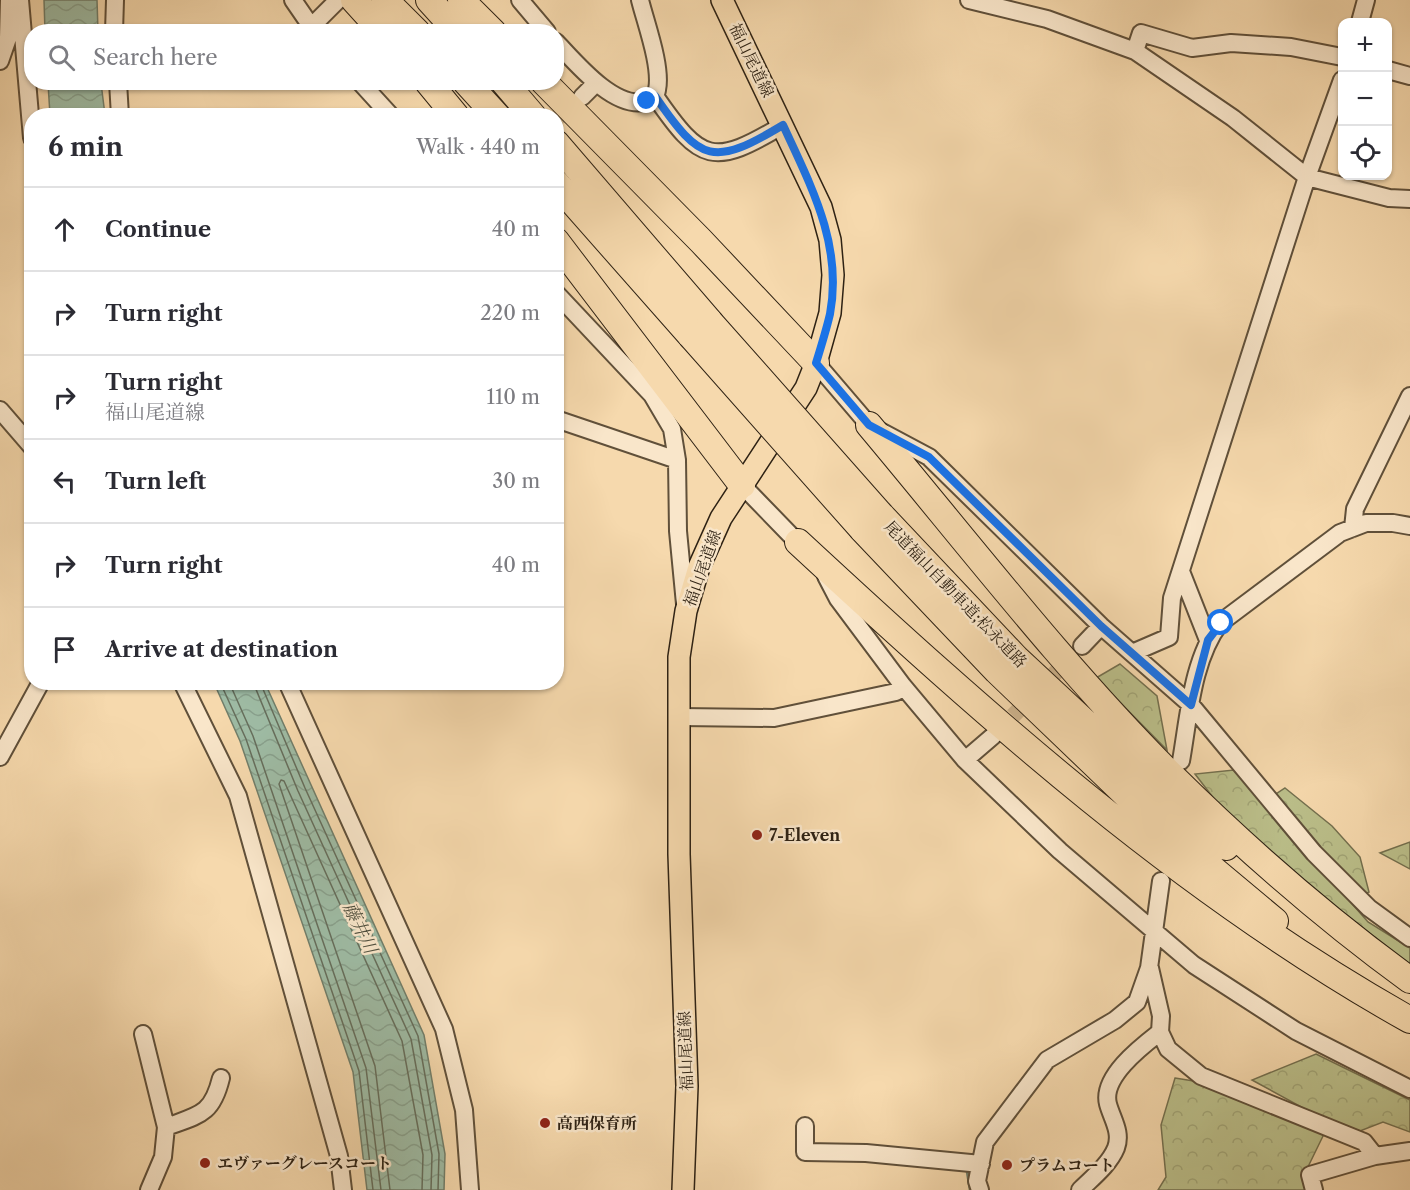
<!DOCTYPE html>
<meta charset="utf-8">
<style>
body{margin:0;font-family:"Libre Caslon Text","Noto Serif JP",serif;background:#f7f7f7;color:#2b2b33}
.controls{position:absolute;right:18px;top:18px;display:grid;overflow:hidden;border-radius:12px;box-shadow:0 2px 4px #0004}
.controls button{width:54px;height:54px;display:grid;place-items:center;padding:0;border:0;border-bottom:2px solid #e1e1e2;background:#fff;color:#2b2b33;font:30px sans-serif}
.stop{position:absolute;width:18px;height:18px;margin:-14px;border:4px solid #1a73e8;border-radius:50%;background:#fff}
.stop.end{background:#1a73e8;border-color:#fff;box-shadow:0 2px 6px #0008}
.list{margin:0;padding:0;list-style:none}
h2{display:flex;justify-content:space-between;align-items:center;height:78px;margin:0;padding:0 24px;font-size:26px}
h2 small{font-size:20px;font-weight:400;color:#7c7c81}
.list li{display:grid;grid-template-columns:39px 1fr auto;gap:18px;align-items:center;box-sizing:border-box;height:84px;padding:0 24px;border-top:2px solid #e1e1e2}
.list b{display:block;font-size:22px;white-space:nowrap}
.list p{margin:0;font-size:20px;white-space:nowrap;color:#7c7c81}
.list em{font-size:20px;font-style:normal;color:#7c7c81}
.icon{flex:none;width:33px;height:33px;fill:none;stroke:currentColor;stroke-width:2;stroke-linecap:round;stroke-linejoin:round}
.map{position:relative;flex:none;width:1410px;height:1190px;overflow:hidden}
.search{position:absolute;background:#fff;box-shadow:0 2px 4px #0004;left:24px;top:24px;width:540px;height:66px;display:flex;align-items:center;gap:15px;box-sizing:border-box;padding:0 21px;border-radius:24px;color:#7c7c81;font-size:22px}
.panel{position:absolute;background:#fff;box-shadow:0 2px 4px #0004;left:24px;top:108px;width:540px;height:582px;border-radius:24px}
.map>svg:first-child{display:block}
</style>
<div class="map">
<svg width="1410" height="1190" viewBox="0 0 1410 1190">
<defs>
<pattern id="forest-crowns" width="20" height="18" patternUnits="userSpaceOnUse" patternTransform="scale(1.5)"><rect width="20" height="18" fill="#bbbf8a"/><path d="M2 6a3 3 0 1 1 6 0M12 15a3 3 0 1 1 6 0" fill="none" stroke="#a1a476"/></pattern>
<pattern id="water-waves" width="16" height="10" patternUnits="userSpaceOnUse" patternTransform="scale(1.5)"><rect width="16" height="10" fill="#9ebba4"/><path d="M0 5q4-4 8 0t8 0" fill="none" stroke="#88a08c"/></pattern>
</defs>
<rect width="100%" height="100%" fill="#f6d9ad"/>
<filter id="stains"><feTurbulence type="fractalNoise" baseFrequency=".00333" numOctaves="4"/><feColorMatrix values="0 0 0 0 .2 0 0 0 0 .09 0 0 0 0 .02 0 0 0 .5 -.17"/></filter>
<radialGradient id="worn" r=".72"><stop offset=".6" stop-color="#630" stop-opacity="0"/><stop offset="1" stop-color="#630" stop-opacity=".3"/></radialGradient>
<path fill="url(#forest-crowns)" stroke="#74704f" stroke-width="1.5" d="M1120,664L1157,696L1167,750L1096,678Z
M1234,770L1368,922L1410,948V964L1374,940L1225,813L1195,774Z
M1285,788L1332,826L1360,857L1369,892L1363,895L1273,796Z
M1410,842V869L1380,853Z
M1316,1054L1410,1100V1132L1383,1122L1360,1131L1334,1125L1252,1080Z
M1175,1078L1206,1083L1325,1132L1304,1175L1309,1190H1158L1166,1177L1161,1125Z"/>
<path fill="url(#water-waves)" stroke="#717e6a" stroke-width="1.5" d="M44,0H97L98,31H45Z
M48,83H101L105,115H50Z
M214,683H265L424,1035L445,1154L444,1190H367L353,1072L240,741Z"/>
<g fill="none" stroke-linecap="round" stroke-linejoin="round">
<path stroke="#666e5c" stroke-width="1.5" d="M220,682L246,739L359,1071L373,1190
M229,682L253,736L366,1068L381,1190
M253,682L298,791L411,1039L432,1155L431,1190
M260,682L305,788L418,1036L439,1154L438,1190
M390,1190L375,1066L279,784L281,780L284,781L402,1041L423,1155L422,1190"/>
<path stroke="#717e6a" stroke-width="4.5" d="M968,1172L971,1190"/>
<path stroke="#ceb48e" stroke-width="16" stroke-dasharray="16 8" stroke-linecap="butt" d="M556,119L577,102
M996,733L1082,646"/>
<defs>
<path id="minor" d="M20,0L32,138
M293,0L315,32
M520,0L547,32
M969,0L1047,19L1135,51L1233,118L1307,177L1389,198L1410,199
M1360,22L1366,0
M311,27L338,0
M114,32L115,0
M556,42C576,63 613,108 644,102C650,100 656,97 657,90C662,67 646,24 640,0
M1135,51L1141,33L1192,48L1231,43L1291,47L1342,57
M0,61L8,38L9,0
M1388,70L1410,76
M118,82L120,116
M360,82L391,116
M655,96C701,163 713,167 783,125
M582,97L596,83
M556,293L652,395L672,429L677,460L678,531L685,604
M816,363L869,425L929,457L1101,626L1191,705L1314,853L1369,908L1410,938
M0,410L32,447
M556,419L677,460
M742,485L804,549
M1353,528L1355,509L1410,396
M1182,574L1208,640
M826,576L838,599L903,686L965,760L1060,851L1194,965L1296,1031L1410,1089
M1082,646L1101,626
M1132,653L1169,637L1172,598L1307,177L1342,80
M182,682L238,796L339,1156L343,1190
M287,682L444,1029L464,1110L470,1190
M680,717L774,718L896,692L903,686
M0,757L41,682
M965,760L993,736
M1181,761C1189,716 1192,660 1220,623L1340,533L1366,523H1393L1410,526
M1160,1032L1168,1049L1201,1076L1364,1142L1375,1156
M143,1034L166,1127L163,1157L149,1190
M805,1126V1152L866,1153L981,1164
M166,1127C199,1115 212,1115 221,1078
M980,1190L977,1181L985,1142L1047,1060L1115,1020L1137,1002L1149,968L1161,881
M1080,1190C1092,1178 1109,1165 1116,1148C1122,1132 1112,1119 1108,1104C1101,1077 1142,1046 1160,1032L1161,1016L1150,968
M1314,1190L1310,1175L1375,1156L1410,1151"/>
<path id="major" d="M683,1190L687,1086L679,854V657L686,611L699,567L721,518L806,388L816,363L830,313L833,275L830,240L821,207L722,0"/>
<path id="highway" d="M354,0L383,32
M385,0L417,32
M429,0L458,32
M461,0L493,32
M428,82L456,116
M466,82L497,116
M504,82L533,116
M544,82L701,241L816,363
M556,143L710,322
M556,183L691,336
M556,241L742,485
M869,425C968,543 1063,667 1172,776C1246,849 1326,919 1410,980
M881,515L1016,658L1161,793L1226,847
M862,529L997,671L1141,809L1275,921
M798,542C988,718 1183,893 1410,1020"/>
</defs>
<use href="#minor" stroke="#60503a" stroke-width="20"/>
<use href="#major" stroke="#2e2214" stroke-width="24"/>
<use href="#highway" stroke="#2e2214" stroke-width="28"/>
<use href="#minor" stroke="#f9e6ca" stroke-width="16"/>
<use href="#major" stroke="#f6d9ad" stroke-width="21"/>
<use href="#highway" stroke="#f6d9ad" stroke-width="26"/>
<defs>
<path id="highway-bridge" d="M710,322L881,515
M691,336L862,529"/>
</defs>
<use href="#highway-bridge" stroke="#2e2214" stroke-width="28" stroke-linecap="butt"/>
<use href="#highway-bridge" stroke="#f6d9ad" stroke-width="26"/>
</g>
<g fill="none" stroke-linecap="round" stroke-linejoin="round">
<path stroke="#1a73e8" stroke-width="8" d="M647,101L655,96C701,163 713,167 783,125C811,186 843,245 830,314C826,331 821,347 816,363L869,425L929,457L1101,626L1191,705L1208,640L1221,623"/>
</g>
<g fill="#8f2418" stroke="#f9e6ca" stroke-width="2">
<circle cx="757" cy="835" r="6"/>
<circle cx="545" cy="1123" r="6"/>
<circle cx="205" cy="1163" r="6"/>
<circle cx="1007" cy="1165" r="6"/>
</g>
<g text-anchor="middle" stroke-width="5" stroke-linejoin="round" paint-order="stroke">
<g font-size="16" fill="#2e2214" stroke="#f9e6ca">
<text transform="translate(752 60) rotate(64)" y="6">福山尾道線</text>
<text transform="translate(702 568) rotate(-70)" y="6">福山尾道線</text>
<text transform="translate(956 594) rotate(46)" y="6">尾道福山自動車道;松永道路</text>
<text transform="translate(685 1051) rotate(-92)" y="6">福山尾道線</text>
</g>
<g font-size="16" font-weight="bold" fill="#2e2214" stroke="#f9e6ca" text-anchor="start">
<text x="769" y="841">7-Eleven</text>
<text x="557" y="1129">高西保育所</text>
<text x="217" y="1169">エヴァーグレースコート</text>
<text x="1019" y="1171">プラムコート</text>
</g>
<g font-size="18" font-style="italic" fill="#50503f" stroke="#f9e6ca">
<text transform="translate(360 928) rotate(64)" y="6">藤井川</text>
</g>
</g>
<rect width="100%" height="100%" filter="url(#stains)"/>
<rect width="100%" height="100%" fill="url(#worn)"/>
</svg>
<div class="controls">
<button>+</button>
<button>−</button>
<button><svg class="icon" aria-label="locate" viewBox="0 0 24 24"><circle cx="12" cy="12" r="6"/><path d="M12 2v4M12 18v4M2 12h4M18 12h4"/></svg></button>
</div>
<div class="stop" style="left:1221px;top:623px"></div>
<div class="stop end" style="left:647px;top:101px"></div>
<div class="search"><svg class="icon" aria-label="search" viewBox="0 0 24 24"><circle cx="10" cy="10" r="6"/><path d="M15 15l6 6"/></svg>Search here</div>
<section class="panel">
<h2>6 min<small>Walk · 440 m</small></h2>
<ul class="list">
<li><svg class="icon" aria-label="ahead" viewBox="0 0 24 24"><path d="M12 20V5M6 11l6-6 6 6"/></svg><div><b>Continue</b></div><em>40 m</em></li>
<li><svg class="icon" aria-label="right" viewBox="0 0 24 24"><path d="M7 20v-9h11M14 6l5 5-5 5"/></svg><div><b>Turn right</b></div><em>220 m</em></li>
<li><svg class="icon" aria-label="right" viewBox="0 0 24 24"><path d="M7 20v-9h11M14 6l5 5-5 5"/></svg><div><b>Turn right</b><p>福山尾道線</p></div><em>110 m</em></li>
<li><svg class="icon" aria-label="left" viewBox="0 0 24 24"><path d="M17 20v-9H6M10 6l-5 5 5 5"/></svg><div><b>Turn left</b></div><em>30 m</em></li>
<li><svg class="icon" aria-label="right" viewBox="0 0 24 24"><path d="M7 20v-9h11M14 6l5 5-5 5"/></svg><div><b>Turn right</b></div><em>40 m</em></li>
<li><svg class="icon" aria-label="arrive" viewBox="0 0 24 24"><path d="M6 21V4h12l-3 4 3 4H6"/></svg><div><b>Arrive at destination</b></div></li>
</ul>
</section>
</div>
